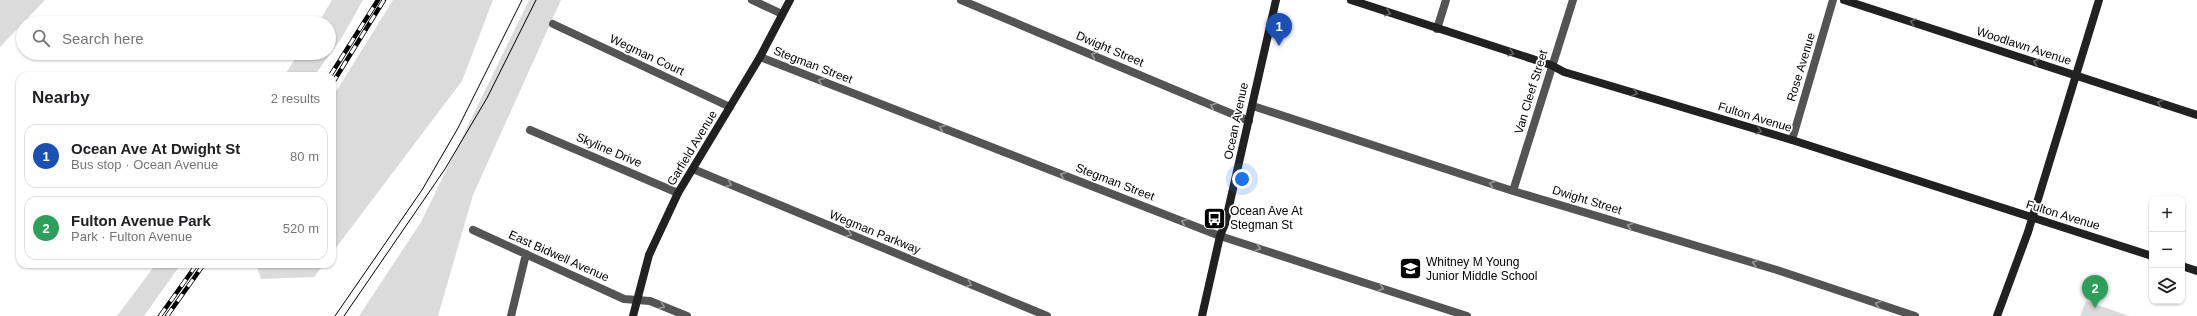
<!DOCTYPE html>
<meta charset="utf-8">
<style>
body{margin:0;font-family:Arial,sans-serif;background:#f2f2f2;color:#202124}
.controls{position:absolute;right:12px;bottom:12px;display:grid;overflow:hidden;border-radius:8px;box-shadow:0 1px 3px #0004}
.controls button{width:36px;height:36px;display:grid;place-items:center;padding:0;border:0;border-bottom:1px solid #e0e0e0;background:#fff;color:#202124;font:20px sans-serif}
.you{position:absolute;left:1242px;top:179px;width:14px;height:14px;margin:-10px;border:3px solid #fff;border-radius:50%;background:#1a73e8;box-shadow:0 0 0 6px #1a73e833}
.badge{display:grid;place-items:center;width:26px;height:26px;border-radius:50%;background:#111827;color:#fff;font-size:13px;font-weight:700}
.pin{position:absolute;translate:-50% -33px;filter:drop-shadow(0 1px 2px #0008)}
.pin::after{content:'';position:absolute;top:21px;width:14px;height:12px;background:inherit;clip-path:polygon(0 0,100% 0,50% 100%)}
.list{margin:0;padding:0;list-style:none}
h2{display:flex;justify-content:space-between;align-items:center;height:52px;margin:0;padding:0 16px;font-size:17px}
h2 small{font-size:13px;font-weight:400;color:#757577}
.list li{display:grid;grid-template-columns:26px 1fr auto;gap:12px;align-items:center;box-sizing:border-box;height:64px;margin:0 8px 8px;padding:0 8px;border:1px solid #e0e0e0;border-radius:12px}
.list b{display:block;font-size:15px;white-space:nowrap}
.list p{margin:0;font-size:13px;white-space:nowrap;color:#757577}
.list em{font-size:13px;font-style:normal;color:#757577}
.icon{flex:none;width:22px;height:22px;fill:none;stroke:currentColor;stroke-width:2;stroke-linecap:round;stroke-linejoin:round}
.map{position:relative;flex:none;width:2197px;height:316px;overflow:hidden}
.search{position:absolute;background:#fff;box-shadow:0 1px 3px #0004;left:16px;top:16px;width:320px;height:44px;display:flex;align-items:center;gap:10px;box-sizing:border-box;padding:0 14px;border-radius:22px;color:#757577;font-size:15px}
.panel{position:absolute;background:#fff;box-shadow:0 1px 3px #0004;left:16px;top:72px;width:320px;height:196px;border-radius:12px}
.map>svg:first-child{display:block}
</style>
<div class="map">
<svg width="2197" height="316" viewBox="0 0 2197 316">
<rect width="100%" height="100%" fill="#fff"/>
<path fill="#dbdbdb" d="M0,0H45L0,47Z
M332,0H363L341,39L314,76H284L299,53H329V23H318Z
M393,0H493L462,81L332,253V98Z
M529,0H561L473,195L438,316H359L421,222Z
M156,264H181L144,316H117Z
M256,264H324L314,277L261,279Z
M2086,301L2129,316H2080Z"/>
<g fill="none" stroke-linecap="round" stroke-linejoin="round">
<path stroke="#545454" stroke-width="8" d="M752,0L782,14
M961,0L1249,121
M553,24L730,107
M1437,29L1446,0
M760,57L1220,236L1467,316
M1253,106L1513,191L1777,270L1915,316
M530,130L678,193
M1792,140L1833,0
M693,169L1047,316
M1513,191L1573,0
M473,230L624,299L650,301L687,316
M511,316L526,254"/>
<path stroke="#212121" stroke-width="8" d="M1351,0L1551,65L1564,72L1792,140L2152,256
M1844,0L2197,115
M2182,266L2197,271
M633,316L649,255L678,193L760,57L790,0
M1202,316L1220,236L1225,224L1276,0
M1997,316L2028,232L2099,0"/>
<path stroke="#000" stroke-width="1" d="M335,316L422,190L458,128L522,0
M344,316L445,169L487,98L536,0"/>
<defs>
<path id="rail" d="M330,76L378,0
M332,84L384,0
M160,316L197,264
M167,316L204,264"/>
</defs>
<use href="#rail" stroke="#000" stroke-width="4.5"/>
<use href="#rail" stroke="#fff" stroke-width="3" stroke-dasharray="9" stroke-linecap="butt"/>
</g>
<defs><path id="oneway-chevron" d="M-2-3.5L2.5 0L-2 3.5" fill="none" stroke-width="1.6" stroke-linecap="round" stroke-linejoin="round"/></defs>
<g stroke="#646464">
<use href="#oneway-chevron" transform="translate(1388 13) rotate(19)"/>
<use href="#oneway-chevron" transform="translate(1913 22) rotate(-162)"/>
<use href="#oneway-chevron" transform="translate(1511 53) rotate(17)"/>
<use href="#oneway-chevron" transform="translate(2036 62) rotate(-162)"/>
<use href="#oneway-chevron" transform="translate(1635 93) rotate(17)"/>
<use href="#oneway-chevron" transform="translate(2160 103) rotate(-162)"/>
<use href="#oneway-chevron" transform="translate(1759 131) rotate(17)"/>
</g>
<g stroke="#989898">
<use href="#oneway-chevron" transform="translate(1094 55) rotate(-157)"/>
<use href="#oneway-chevron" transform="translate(821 81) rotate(-159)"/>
<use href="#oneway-chevron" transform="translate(1213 106) rotate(-157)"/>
<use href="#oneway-chevron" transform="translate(942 128) rotate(-159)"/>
<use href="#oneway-chevron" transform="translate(1063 175) rotate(-159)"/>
<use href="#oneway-chevron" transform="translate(729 184) rotate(22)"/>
<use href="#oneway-chevron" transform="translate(1492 184) rotate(-162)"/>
<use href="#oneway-chevron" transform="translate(1184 222) rotate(-159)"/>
<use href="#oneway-chevron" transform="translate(1630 226) rotate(-163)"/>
<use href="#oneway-chevron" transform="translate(849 234) rotate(22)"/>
<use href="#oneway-chevron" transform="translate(1258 248) rotate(18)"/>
<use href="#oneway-chevron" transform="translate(1755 263) rotate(-163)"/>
<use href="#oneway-chevron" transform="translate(969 284) rotate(22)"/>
<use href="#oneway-chevron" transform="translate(1381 288) rotate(18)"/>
<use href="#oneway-chevron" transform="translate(1878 304) rotate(-161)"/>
<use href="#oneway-chevron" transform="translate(662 306) rotate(22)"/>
</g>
<defs>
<symbol id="bus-square" viewBox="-11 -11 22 22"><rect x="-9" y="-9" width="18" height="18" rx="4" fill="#000" stroke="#fff"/><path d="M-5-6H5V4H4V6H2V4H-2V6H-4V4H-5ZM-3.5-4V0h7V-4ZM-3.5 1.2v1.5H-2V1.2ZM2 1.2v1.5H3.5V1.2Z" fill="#fff"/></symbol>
<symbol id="school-square" viewBox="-11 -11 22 22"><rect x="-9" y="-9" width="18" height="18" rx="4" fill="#000" stroke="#fff"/><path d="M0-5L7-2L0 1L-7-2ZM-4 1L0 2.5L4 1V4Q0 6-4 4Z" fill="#fff"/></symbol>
</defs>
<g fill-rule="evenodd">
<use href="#bus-square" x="1202" y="206" width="25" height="25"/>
<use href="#school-square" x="1398" y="256" width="25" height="25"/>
</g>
<g text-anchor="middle" stroke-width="3.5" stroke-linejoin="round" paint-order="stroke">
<g font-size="12" fill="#000" stroke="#fff">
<text transform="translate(2024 46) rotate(18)" y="4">Woodlawn Avenue</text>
<text transform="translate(1110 49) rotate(23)" y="4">Dwight Street</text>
<text transform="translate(647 55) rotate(25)" y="4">Wegman Court</text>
<text transform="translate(813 65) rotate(21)" y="4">Stegman Street</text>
<text transform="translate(1801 67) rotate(-73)" y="4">Rose Avenue</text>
<text transform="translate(1531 92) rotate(-73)" y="4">Van Cleef Street</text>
<text transform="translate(1755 117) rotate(17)" y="4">Fulton Avenue</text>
<text transform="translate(1236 121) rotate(-78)" y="4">Ocean Avenue</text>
<text transform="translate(692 148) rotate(-59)" y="4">Garfield Avenue</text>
<text transform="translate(609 150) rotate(23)" y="4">Skyline Drive</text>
<text transform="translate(1115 182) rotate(21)" y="4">Stegman Street</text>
<text transform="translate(1587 200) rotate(17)" y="4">Dwight Street</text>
<text transform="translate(2063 215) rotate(17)" y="4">Fulton Avenue</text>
<text transform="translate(875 232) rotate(22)" y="4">Wegman Parkway</text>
<text transform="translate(559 256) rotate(24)" y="4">East Bidwell Avenue</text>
</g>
<g font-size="12" fill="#000" stroke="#fff" text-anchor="start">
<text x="1230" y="215">Ocean Ave At<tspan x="1230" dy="14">Stegman St</tspan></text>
<text x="1426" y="266">Whitney M Young<tspan x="1426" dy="14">Junior Middle School</tspan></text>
</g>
</g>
</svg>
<div class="controls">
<button>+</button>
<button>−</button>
<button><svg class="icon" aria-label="layers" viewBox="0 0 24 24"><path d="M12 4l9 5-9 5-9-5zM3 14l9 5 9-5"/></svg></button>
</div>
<div class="you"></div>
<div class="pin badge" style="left:1279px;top:46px;background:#1a4fb4">1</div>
<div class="pin badge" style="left:2095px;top:308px;background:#2e9e5b">2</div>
<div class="search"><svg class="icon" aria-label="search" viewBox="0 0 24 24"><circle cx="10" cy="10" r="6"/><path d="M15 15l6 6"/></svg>Search here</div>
<section class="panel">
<h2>Nearby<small>2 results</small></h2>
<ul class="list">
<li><span class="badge" style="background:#1a4fb4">1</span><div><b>Ocean Ave At Dwight St</b><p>Bus stop · Ocean Avenue</p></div><em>80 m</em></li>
<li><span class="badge" style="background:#2e9e5b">2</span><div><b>Fulton Avenue Park</b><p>Park · Fulton Avenue</p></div><em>520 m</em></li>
</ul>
</section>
</div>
